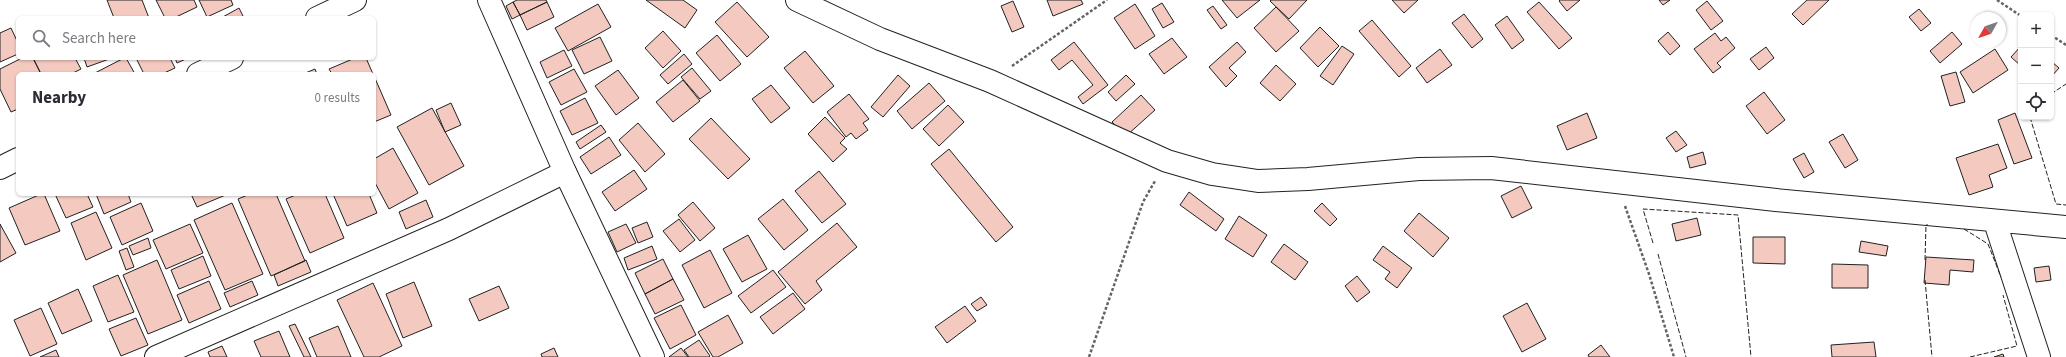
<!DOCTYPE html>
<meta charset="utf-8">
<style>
body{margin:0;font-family:"Source Sans 3",sans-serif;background:#f2f2f3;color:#2b2b33}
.controls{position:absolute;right:12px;top:12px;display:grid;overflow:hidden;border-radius:6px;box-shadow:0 1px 3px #0004}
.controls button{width:36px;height:36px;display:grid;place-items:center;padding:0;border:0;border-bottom:1px solid #e1e1e2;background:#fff;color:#2b2b33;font:20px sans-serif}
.compass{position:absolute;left:1970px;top:12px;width:36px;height:36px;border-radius:50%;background:#fff;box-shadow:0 1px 3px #0004;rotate:230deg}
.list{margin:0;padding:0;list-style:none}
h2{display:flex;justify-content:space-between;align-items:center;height:52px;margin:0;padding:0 16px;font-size:17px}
h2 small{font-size:13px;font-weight:400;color:#7c7c81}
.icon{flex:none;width:22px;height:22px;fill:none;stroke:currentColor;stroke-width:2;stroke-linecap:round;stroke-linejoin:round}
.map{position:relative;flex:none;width:2066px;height:357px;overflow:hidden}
.search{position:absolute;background:#fff;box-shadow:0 1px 3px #0004;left:16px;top:16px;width:360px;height:44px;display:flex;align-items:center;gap:10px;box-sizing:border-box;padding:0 14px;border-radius:6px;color:#7c7c81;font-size:15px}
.panel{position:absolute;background:#fff;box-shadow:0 1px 3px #0004;left:16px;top:72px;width:360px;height:124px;border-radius:6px}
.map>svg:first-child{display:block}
</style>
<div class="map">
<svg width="2066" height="357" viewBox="0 0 2066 357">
<rect width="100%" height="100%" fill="#fff"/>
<path fill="#f3c9c0" stroke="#222" d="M107,0H142L149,18H114Z
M156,0H194L197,7L174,18H165Z
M199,0H231L233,5L207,17Z
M517,0H546L547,2L520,15L513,2Z
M646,0H683L697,10L685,28Z
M1047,0H1081L1083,4L1053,16Z
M1222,0H1260L1237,18Z
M1271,0H1307L1289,19L1270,1Z
M1392,0H1418L1404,13Z
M1560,0H1580L1567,11L1559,1Z
M1659,0H1670L1663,5Z
M1807,0H1829L1803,25L1792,14Z
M1013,1L1024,27L1012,32L1001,6Z
M1707,1L1723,21L1711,30L1696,10Z
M513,2L520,15L512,19L506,6Z
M547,2L554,17L527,30L520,15Z
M737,2L769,37L747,57L715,22Z
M1539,2L1572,38L1559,49L1527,12Z
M1162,3L1174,22L1163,28L1152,9Z
M598,4L611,27L568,51L555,28Z
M1135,4L1155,36L1135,49L1114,18Z
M1213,6L1227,25L1221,29L1207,10Z
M1276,7L1299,31L1276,52L1254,28Z
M239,8L244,18H221Z
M1919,9L1931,23L1921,31L1909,17Z
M1464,14L1483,39L1472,48L1452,23Z
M1507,16L1524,40L1512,49L1495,25Z
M1372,20L1411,66L1399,77L1359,31Z
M1320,27L1339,46L1318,67L1300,48Z
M11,28L18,43V54L0,62V33Z
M663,31L681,51L663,68L645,48Z
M1668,32L1680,46L1670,55L1658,41Z
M1952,32L1962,44L1940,63L1930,51Z
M1715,33L1721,41L1726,37L1735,48L1717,63L1721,67L1713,73L1694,49Z
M717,35L741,64L720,81L696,53Z
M600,37L612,61L584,74L572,50Z
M1172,38L1187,57L1164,74L1149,54Z
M1074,42L1108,85L1083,104L1078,97L1093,85L1072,60L1059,70L1051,60Z
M1237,42L1246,52L1229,68L1237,76L1226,87L1209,67Z
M1342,46L1354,54L1333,85L1320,76Z
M2021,46V66L2011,57Z
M1766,47L1774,58L1759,70L1750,59Z
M1440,49L1452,65L1427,83L1416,68Z
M1995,49L2008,70L1973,93L1960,72Z
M564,50L572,66L547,78L540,62Z
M805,51L834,86L813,103L784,68Z
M684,54L692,64L668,84L660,75Z
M22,58H33L41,74H18V109L11,112L0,89V69Z
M33,58H75L81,69L71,74H41Z
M84,58H112L87,67Z
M124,58H126L135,74H93Z
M136,58H170L175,68L162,74H144Z
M175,58H188L177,63Z
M355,58H366L373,74H332L329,69Z
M2051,61L2059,68L2051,77Z
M1276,65L1296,84L1280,101L1260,83Z
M692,68L711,91L700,99L681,77Z
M315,69L317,74H303Z
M574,69L587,92L561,105L549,82Z
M618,70L639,98L616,115L595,86Z
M1956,72L1965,102L1950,106L1941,76Z
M898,75L910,86L883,117L871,107Z
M1126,75L1135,84L1116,101L1108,92Z
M374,76L391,115L374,122Z
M683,80L700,101L673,122L656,102Z
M929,83L945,101L912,129L897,111Z
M771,85L790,108L771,123L752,99Z
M1764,92L1785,120L1767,134L1746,106Z
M849,94L869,119L863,123L868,130L856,139L851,133L846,137L827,112Z
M1141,95L1155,110L1126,136L1112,122Z
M585,98L598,123L572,135L560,111Z
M451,103L461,125L445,132L436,110Z
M948,105L964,122L939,146L923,129Z
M432,108L464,166L429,185L397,127Z
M1587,113L1597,138L1567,150L1557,126Z
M2015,113L2032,158L2014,164L1998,120Z
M825,117L845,138L840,143L847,149L833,162L808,134Z
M711,118L750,159L728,179L689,139Z
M638,123L665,154L645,172L619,140Z
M601,125L606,132L580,149L576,142Z
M1676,131L1687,145L1676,152L1666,138Z
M1843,134L1858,160L1845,168L1829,142Z
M609,137L621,155L591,174L580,157Z
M1998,144L2007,168L1989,175L1993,187L1969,195L1956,158Z
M393,148L418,193L389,209L374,181V159Z
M949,149L1013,227L996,242L931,164Z
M1703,152L1706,164L1690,168L1687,157Z
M1804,153L1814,172L1804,178L1793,159Z
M634,170L647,189L615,211L602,192Z
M819,171L846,204L822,223L795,191Z
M1521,186L1532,208L1512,218L1501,196Z
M1189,192L1224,219L1216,231L1180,205Z
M41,194H44L60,231L25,245L9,208Z
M55,194H87L93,207L66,218Z
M96,194H128L131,202L104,214Z
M191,194H228L197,207Z
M250,194H276L305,261L271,276L238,199Z
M298,194H325L344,238L310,253L286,199Z
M333,194H369L377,213L347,226Z
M783,199L808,230L784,250L758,219Z
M426,200L433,217L406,229L399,212Z
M693,202L715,228L700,241L678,215Z
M141,203L153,231L122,245L110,217Z
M232,203L263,274L225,290L194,220Z
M1322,203L1337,219L1330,226L1314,211Z
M96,212L112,248L86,260L71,223Z
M1419,213L1449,238L1433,257L1404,231Z
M1239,216L1267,235L1253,257L1225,239Z
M1697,218L1701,235L1676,241L1672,224Z
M679,219L695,240L680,252L663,231Z
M647,222L653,237L638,243L632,228Z
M837,223L857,247L816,281L822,290L805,304L778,272Z
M0,224L16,253L0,262Z
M190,224L203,253L166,269L153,240Z
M626,224L636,243L617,252L608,232Z
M748,235L767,269L742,282L723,249Z
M1753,237H1785V264L1753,263Z
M148,238L151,248L133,255L129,246Z
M1861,241L1888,246L1886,256L1859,252Z
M1284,244L1308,262L1295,280L1271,262Z
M652,246L657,259L628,270L624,258Z
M1383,246L1412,268L1397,288L1385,279L1390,272L1373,260Z
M127,248L134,267L126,270L119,251Z
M710,250L732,293L704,308L682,265Z
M203,256L211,276L179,289L171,270Z
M1926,257L1974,260L1973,272L1950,270L1949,285L1924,283Z
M663,259L673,279L645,294L635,273Z
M157,260L182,320L148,334L123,275Z
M306,260L311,272L278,286L274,275Z
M1832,264L1868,265V288H1832Z
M2049,266L2051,280L2036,282L2034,268Z
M773,270L786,287L751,313L738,296Z
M118,275L134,312L108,322L93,286Z
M1357,276L1370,292L1357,302L1345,286Z
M673,279L684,300L655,314L645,294Z
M209,281L221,309L189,323L177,295Z
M252,281L258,295L230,307L224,293Z
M414,282L432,326L403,338L386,294Z
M373,283L402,346L379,357H364L337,300Z
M499,286L509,308L479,321L469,299Z
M78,289L92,321L62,334L48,303Z
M793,293L805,309L773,334L760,317Z
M981,297L987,305L977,311L971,304Z
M1527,303L1546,339L1522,352L1503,316Z
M681,305L696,335L670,349L654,318Z
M965,306L976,321L947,343L935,327Z
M41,308L57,344L30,356L14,320Z
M728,315L743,343L718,357H713L698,332Z
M136,318L148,345L121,356L109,329Z
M295,324L311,357H304L289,326Z
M338,326L351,357H317L309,338Z
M279,331L290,357H261L254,341Z
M699,340L710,356L709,357H689L684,350Z
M1874,342L1876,357H1832L1831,345Z
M1601,345L1610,357H1589L1588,355Z
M222,346L227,357H210L208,352Z
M554,348L558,357H542L541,354Z
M681,348L688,357H669Z
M56,350L59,357H40Z
M2003,354L2004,357H1994Z"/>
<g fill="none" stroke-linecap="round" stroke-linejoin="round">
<defs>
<path id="street" d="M797,0L880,39L990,81L1167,161L1212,174L1258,181L1308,179L1419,169L1491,168L1776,200L2066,227
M317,18L355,0
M198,74L232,58
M0,168L18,159
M1995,222L2039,357
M156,357L449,229L565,172"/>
<path id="secondary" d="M489,0L565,172L653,357"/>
</defs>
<use href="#street" stroke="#222" stroke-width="24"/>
<use href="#secondary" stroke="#222" stroke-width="24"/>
<path stroke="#646464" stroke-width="2.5" stroke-dasharray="3 2" stroke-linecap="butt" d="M1997,0L2021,16
M2051,35L2066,45
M1012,66L1107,0
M1625,206L1649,274L1674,357
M1089,357L1143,202L1155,181"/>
<use href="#street" stroke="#fff" stroke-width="22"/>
<use href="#secondary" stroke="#fff" stroke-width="22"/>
<path stroke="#222" stroke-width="1" stroke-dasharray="5 2" stroke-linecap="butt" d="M2051,94L2066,84
M2030,117L2056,204L2066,205
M1964,229L1988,244L2001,277
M1653,243L1643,209L1738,215L1751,357
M1658,254L1686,357
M1925,260L1926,225H1928
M1925,280L1932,357
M1970,357L2017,346L2003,295"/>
</g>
</svg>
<div class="controls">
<button>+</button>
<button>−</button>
<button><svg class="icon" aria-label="locate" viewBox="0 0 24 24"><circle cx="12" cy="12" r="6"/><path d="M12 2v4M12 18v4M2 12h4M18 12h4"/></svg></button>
</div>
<svg class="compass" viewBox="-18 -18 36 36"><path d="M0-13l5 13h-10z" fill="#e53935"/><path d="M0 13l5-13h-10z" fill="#7c7c81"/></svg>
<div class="search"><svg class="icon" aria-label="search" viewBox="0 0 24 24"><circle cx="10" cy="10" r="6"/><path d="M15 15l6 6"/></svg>Search here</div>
<section class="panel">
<h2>Nearby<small>0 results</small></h2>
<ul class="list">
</ul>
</section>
</div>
